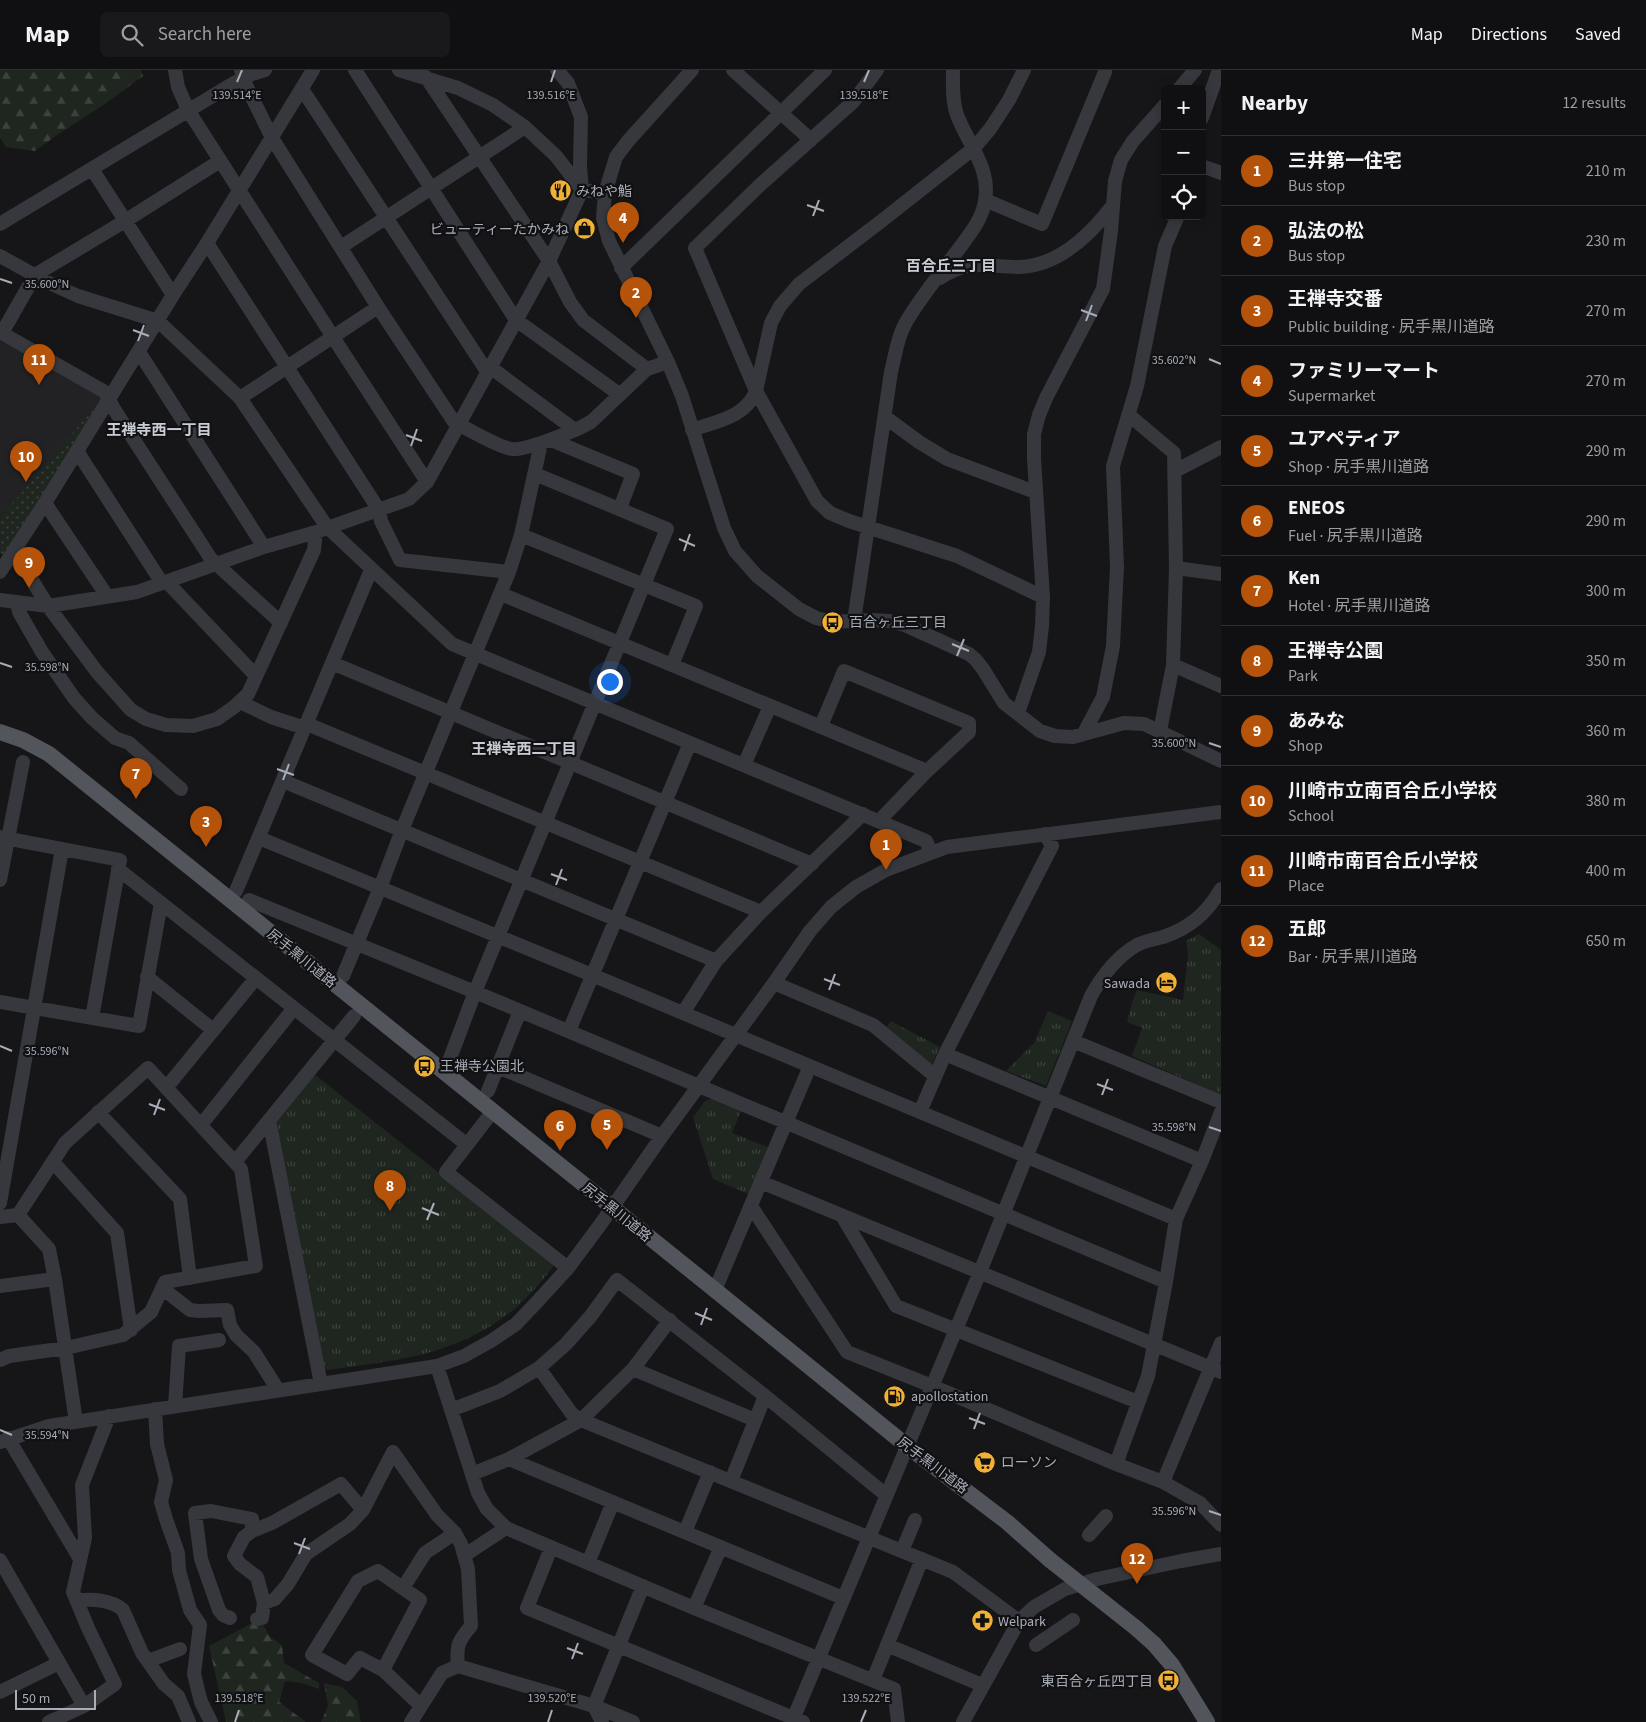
<!DOCTYPE html>
<meta charset="utf-8">
<style>
body{margin:0;font-family:"Source Sans 3","Noto Sans JP",sans-serif;background:#19191b;color:#f1f3f6}
.controls{position:absolute;right:15px;top:15px;display:grid;overflow:hidden;border-radius:8px;box-shadow:0 2px 12px #0003}
.controls button{width:45px;height:45px;display:grid;place-items:center;padding:0;border:0;border-bottom:1px solid #303032;background:#101012;color:#f1f3f6;font:25px sans-serif}
.scale{position:absolute;left:15px;bottom:12px;width:81px;box-sizing:border-box;padding-left:5px;border:2px solid #a8adb8;border-top:0;font-size:14px;line-height:18px;white-space:nowrap;color:#a8adb8;-webkit-text-stroke:4px #111113;paint-order:stroke}
.you{position:absolute;left:609px;top:611px;width:18px;height:18px;margin:-12px;border:4px solid #fff;border-radius:50%;background:#1a73e8;box-shadow:0 0 0 8px #1a73e833}
.badge{display:grid;place-items:center;width:32px;height:32px;border-radius:50%;background:#b45309;color:#fff;font-size:16px;font-weight:700}
.pin{position:absolute;translate:-50% -41px;filter:drop-shadow(0 1px 2px #0008)}
.pin::after{content:'';position:absolute;top:26px;width:18px;height:15px;background:inherit;clip-path:polygon(0 0,100% 0,50% 100%)}
.list{margin:0;padding:0;list-style:none}
h2{display:flex;justify-content:space-between;align-items:center;height:65px;margin:0;padding:0 20px;font-size:21px}
h2 small{font-size:16px;font-weight:400;color:#9c9d9f}
.list li{display:grid;grid-template-columns:32px 1fr auto;gap:15px;align-items:center;box-sizing:border-box;height:70px;padding:0 20px;border-top:1px solid #303032}
.list b{display:block;font-size:19px;white-space:nowrap}
.list p{margin:0;font-size:16px;white-space:nowrap;color:#9c9d9f}
.list em{font-size:16px;font-style:normal;color:#9c9d9f}
.icon{flex:none;width:28px;height:28px;fill:none;stroke:currentColor;stroke-width:2;stroke-linecap:round;stroke-linejoin:round}
.map{position:relative;flex:none;width:1221px;height:1652px;overflow:hidden}
header{display:flex;align-items:center;gap:30px;box-sizing:border-box;height:70px;padding:0 25px;background:#101012;border-bottom:1px solid #303032}
header strong{font-size:24px}
nav{display:flex;gap:28px;margin-inline-start:auto;font-size:18px}
.search{width:350px;height:45px;background:#19191b;display:flex;align-items:center;gap:12px;box-sizing:border-box;padding:0 18px;border-radius:8px;color:#9c9d9f;font-size:19px}
main{display:flex}
aside{flex:1;background:#101012}
.map>svg:first-child{display:block}
</style>
<header>
<strong>Map</strong>
<div class="search"><svg class="icon" aria-label="search" viewBox="0 0 24 24"><circle cx="10" cy="10" r="6"/><path d="M15 15l6 6"/></svg>Search here</div>
<nav><a>Map</a><a>Directions</a><a>Saved</a></nav>
</header>
<main>
<div class="map">
<svg width="1221" height="1652" viewBox="0 0 1221 1652">
<defs>
<pattern id="grass-dots" width="8" height="8" patternUnits="userSpaceOnUse" patternTransform="scale(1.25)"><rect width="8" height="8" fill="#1e261f"/><path d="M2 2h.1M6 6h.1" fill="none" stroke="#3c433d" stroke-width="1.8" stroke-linecap="round"/></pattern>
<pattern id="forest-firs" width="22" height="20" patternUnits="userSpaceOnUse" patternTransform="scale(1.25)"><rect width="22" height="20" fill="#1e261f"/><path d="M5 1l3.5 6h-7zM16 11l3.5 6h-7z" fill="#3c433d"/></pattern>
<pattern id="park-tufts" width="24" height="20" patternUnits="userSpaceOnUse" patternTransform="scale(1.25)"><rect width="24" height="20" fill="#1e261f"/><path d="M3 7l-1-3M5 7V3M7 7l1-3M15 17l-1-3M17 17v-4M19 17l1-3" fill="none" stroke="#3c433d"/></pattern>
</defs>
<rect width="100%" height="100%" fill="#161618"/>
<path fill="#222225" d="M0,270L101,327V333L0,484Z"/>
<path fill="url(#grass-dots)" d="M94,338L97,340L6,484H0V448Z"/>
<path fill="url(#forest-firs)" d="M0,0H141L143,6L105,34L57,65L35,81L6,77L0,68Z
M260,1549L270,1567L282,1575L284,1593L319,1613V1619L302,1613L285,1611L279,1632L306,1652H226L209,1576Z
M324,1613L342,1617L357,1631L361,1652H321L328,1636Z"/>
<path fill="url(#park-tufts)" d="M1199,864L1221,880V1025L1132,986L1142,958L1127,952L1132,933L1137,920L1183,930L1188,884L1186,871Z
M1048,941L1072,951L1046,1016L1006,1001L1034,973Z
M891,951L940,977L931,996L885,959Z
M314,1004L553,1193V1197C542,1211 530,1225 517,1237C458,1286 399,1290 327,1300L321,1296L275,1053Z
M713,1028L741,1041L732,1063L770,1078L751,1125L713,1109L693,1047L705,1031Z"/>
<g fill="none" stroke-linecap="round" stroke-linejoin="round">
<path stroke="#37383d" stroke-width="14" d="M175,0L178,17L188,40L333,267L427,412
M241,0L243,9L272,68L378,237L458,358
M355,0L516,250L619,324
M399,0L458,18L493,35L525,57L556,86L582,120L605,123
M692,0L628,71L616,87L605,123L603,148L609,171L668,292L682,326L724,458L735,481L757,506L799,539L816,548L833,552L872,550L889,551L905,555L969,584L976,590L983,599L1004,633L1040,661L1055,666L1073,667L1124,653L1144,654L1221,691
M733,0L811,70
M877,0L853,32L760,115L695,178L756,321L817,431L830,443L849,451L957,486L1043,527
M426,7L549,191L570,232L583,250L647,299
M302,19L488,303
M1179,19L1195,0
M1202,48L1219,0
M1202,96L1221,103
M92,99L173,225
M985,130L1042,154L1105,2
M0,154L234,13L252,4L265,0
M207,173L379,440L381,451L400,490L509,502
M341,177L525,57
M0,186L45,211L78,226L158,251L240,328L327,457L452,574L926,771L931,782
M621,198L825,0
M940,208C969,188 987,197 1019,197C1058,196 1091,164 1113,135
M0,262L105,322L114,339L211,489L281,553
M2,263L35,205L125,151L220,91
M139,282L264,477
M490,297L575,360
M240,328L378,237
M1129,345L1174,383L1176,498L1173,595L1160,661
M885,347L919,372L947,389L1035,422
M460,355C471,361 501,378 512,379C525,381 581,359 592,351L647,299L668,292
M692,360C717,351 746,347 756,321L771,253L780,236L799,214L884,149L974,78L990,59L1009,30L1024,0
M551,370L633,404L620,438
M77,381L162,513
M1175,401L1221,377
M45,433L107,526
M521,465L696,536L672,595
M14,481L48,536L97,602L131,640L146,649L166,655L193,656L217,649L234,637L248,624L314,480L316,462
M1176,498L1221,504
M0,502L45,433L173,225L207,173L313,0
M167,512L256,606
M501,524L927,701
M0,530L48,536L137,522L264,477L316,462L409,429L427,412L549,191L582,120L580,96L581,47L568,13L557,0
M17,532L19,542L42,582L74,628L92,648L115,668L129,673L181,719
M854,551L891,302C895,287 897,268 905,254C919,229 940,204 958,180C969,165 982,150 985,131C991,98 968,74 957,45C952,31 953,15 953,0
M332,593L812,794
M1173,595L1221,616
M240,632L271,647L305,658
M1018,643L1039,582L1042,556L1043,527L1034,389V364L1039,345L1046,328L1103,219L1111,161L1115,111L1121,90L1133,71L1165,35
M307,654L761,842
M821,656L844,601L969,653V662L927,701L879,751
M1084,663L1103,627L1113,576L1117,497L1113,396L1137,316L1165,176L1178,146
M744,695L770,636
M283,711L716,891
M0,767L120,790L92,948
M259,768L592,905L1176,1149
M118,799L466,1074
M0,810L23,692
M236,821L371,500
M249,830L475,922L1166,1212
M343,906L380,818L402,760L509,502L521,465L541,373
M147,907L213,960
M774,913L873,955L935,1006
M0,932L139,956L161,833
M683,943L716,891L761,842L863,744
M569,961L690,673
M1073,971L1221,1032
M945,984L1202,1091
M449,991L475,922L667,459L535,404
M498,997L662,1066
M166,1018L256,908
M488,1021L520,941
M493,1041L446,1102L568,1198
M98,1042L180,1129L190,1208
M920,1042L945,984L1052,776L1045,764
M269,1050L321,1314
M201,1055L294,938
M53,1092L117,1163L131,1260
M235,1092L354,946
M761,1112L1221,1302
M0,1133L62,779
M751,1136L847,1282L932,1316L1116,1394L1163,1412L1200,1433L1221,1455
M18,1145L49,1179L55,1209L76,1352
M842,1146L896,1236L1138,1332
M0,1147L18,1145L65,1073L148,998L241,1099L256,1196L165,1212L151,1242L123,1265L66,1278L9,1286L0,1290
M0,1216L55,1209
M162,1218L190,1240L199,1241L227,1240L230,1255L236,1265L254,1282L278,1320
M715,1220L810,996
M437,1296L478,1423L487,1439L506,1458L694,1538L894,1619L898,1652
M539,1298L572,1344L581,1350L953,1502L1019,1551
M633,1299L755,1350
M175,1336L179,1276L219,1270
M155,1339L157,1374L166,1410L161,1432L166,1449L178,1483L179,1500L190,1540L200,1555L194,1604L201,1632L211,1652
M451,1340L500,1321L539,1298L566,1274L590,1247L617,1210L765,1326L886,1425
M8,1368L80,1489
M0,1372L49,1356L437,1296L464,1286L491,1271L516,1254L536,1233L568,1198L600,1155L662,1066L774,913L810,861L831,837L856,817L886,800L947,777L1221,742
M509,1389L843,1528
M1116,1394L1148,1306L1166,1212L1176,1149L1202,1091L1221,1042
M472,1404L509,1389L581,1350L633,1299L670,1250
M731,1411L765,1326
M1163,1412L1221,1273
M252,1461L272,1453L341,1414L363,1440
M685,1462L710,1402
M1089,1465L1106,1446
M551,1478L527,1538L803,1652
M902,1481L915,1450
M465,1485L506,1458
M0,1490L84,1636
M588,1493L613,1432
M403,1518L425,1483L455,1463
M77,1531C91,1528 112,1530 123,1540L142,1583L164,1614L178,1626L189,1652
M264,1533L275,1529L288,1514L306,1484L350,1454L363,1440L393,1382L437,1445L455,1463L461,1474L468,1499L471,1556C458,1571 456,1576 458,1596L442,1603L411,1652
M694,1538L721,1477
M230,1548L223,1545L219,1540L201,1489L195,1443L211,1441L252,1449V1461L244,1467L234,1486L240,1494L257,1507L264,1533L262,1548L257,1549
M887,1575L982,1615
M1036,1575L1073,1550
M148,1591L180,1579
M458,1596L594,1636L602,1652
M383,1600L420,1530L378,1501L358,1511L312,1585L347,1604L360,1588L383,1600L421,1636
M873,1610L922,1489
M0,1622L59,1593
M49,1652L84,1636L115,1614L88,1558L73,1522L85,1468L82,1415L109,1346
M633,1652L594,1636L643,1516
M792,1652L980,1202L1091,926C1102,906 1116,887 1137,875C1145,871 1154,869 1163,867C1190,858 1207,843 1221,819
M963,1652L1019,1551L1034,1537L1065,1519L1097,1509L1181,1491L1221,1484"/>
<path stroke="#53555c" stroke-width="16" d="M0,662L23,670L49,684L715,1220L907,1376L1007,1452L1050,1490
M1154,1574L1172,1595L1207,1652"/>
<path stroke="#53555c" stroke-width="16" d="M1050,1490L1136,1558L1154,1574"/>
</g>
<path fill="none" stroke="#a8adb8" stroke-width="2" d="M237,12L242,0M551,12L555,0M864,12L869,0M807,135L824,141M813,146L819,130M0,209L12,213M1081,240L1097,246M1086,251L1092,235M133,260L149,266M138,271L144,255M1209,289L1221,294M406,365L422,371M411,376L417,359M679,469L695,476M684,481L690,464M952,574L969,581M957,586L964,569M0,593L12,597M1209,673L1221,677M277,699L294,705M283,710L289,694M551,804L567,810M556,815L562,799M824,909L840,915M829,920L835,904M0,976L12,981M1097,1014L1113,1020M1102,1025L1108,1009M149,1034L165,1040M154,1045L160,1029M1209,1057L1221,1061M422,1138L439,1145M427,1150L434,1133M695,1243L712,1250M701,1255L707,1238M969,1348L985,1354M974,1359L980,1343M0,1360L12,1365M1209,1441L1221,1445M294,1473L310,1479M299,1484L305,1468M567,1578L583,1584M572,1589L578,1573M235,1652L239,1640M548,1652L552,1640M861,1652L866,1640"/>
<defs>
<symbol id="restaurant-disc" viewBox="-11 -11 22 22"><circle r="9.5" fill="#f2b134" stroke="#111113"/><path d="M-5-6h1v4h1v-4h1v4h1v-4h1v5L-1.5 .5V6h-2V.5L-5-1ZM5-6V6H3V1.5H1.5Q1.5-4 5-6Z" fill="#111"/></symbol>
<symbol id="shop-disc" viewBox="-11 -11 22 22"><circle r="9.5" fill="#f2b134" stroke="#111113"/><path d="M-5-2.5h2.3a2.7 3.5 0 0 1 5.4 0H5L5.5 6h-11ZM-1.5-2.5h3a1.5 2.3 0 0 0-3 0Z" fill="#111"/></symbol>
<symbol id="bus-disc" viewBox="-11 -11 22 22"><circle r="9.5" fill="#f2b134" stroke="#111113"/><path d="M-5-6H5V4H4V6H2V4H-2V6H-4V4H-5ZM-3.5-4V0h7V-4ZM-3.5 1.2v1.5H-2V1.2ZM2 1.2v1.5H3.5V1.2Z" fill="#111"/></symbol>
<symbol id="hotel-disc" viewBox="-11 -11 22 22"><circle r="9.5" fill="#f2b134" stroke="#111113"/><path d="M-6-4.5h1.5V1H6V5H4.5V3h-9V5H-6ZM-4 0a1.8 1.8 0 1 1 3.6 0ZM.5 0V-2.5h3Q6-2.5 6 0Z" fill="#111"/></symbol>
<symbol id="fuel-disc" viewBox="-11 -11 22 22"><circle r="9.5" fill="#f2b134" stroke="#111113"/><path d="M-5.5-6h7V0h2V4h1.3V-2.5L3-4.5l.8-.8L6-3V5H2.5V1h-1V6h-7ZM-4.2-4.7v3.2H.2V-4.7Z" fill="#111"/></symbol>
<symbol id="supermarket-disc" viewBox="-11 -11 22 22"><circle r="9.5" fill="#f2b134" stroke="#111113"/><path d="M-6-5.5h2.5l.6 2H6L4.5 2H-2.5L-4.4-4H-6ZM-1.5 3.2a1.3 1.3 0 1 0 .1 0ZM3 3.2a1.3 1.3 0 1 0 .1 0Z" fill="#111"/></symbol>
<symbol id="pharmacy-disc" viewBox="-11 -11 22 22"><circle r="9.5" fill="#f2b134" stroke="#111113"/><path d="M-2-6h4v4h4v4h-4v4h-4v-4h-4v-4h4Z" fill="#111"/></symbol>
</defs>
<g fill-rule="evenodd">
<use href="#restaurant-disc" x="548" y="108" width="25" height="25"/>
<use href="#shop-disc" x="572" y="146" width="25" height="25"/>
<use href="#bus-disc" x="820" y="540" width="25" height="25"/>
<use href="#hotel-disc" x="1154" y="900" width="25" height="25"/>
<use href="#bus-disc" x="412" y="984" width="25" height="25"/>
<use href="#fuel-disc" x="882" y="1314" width="25" height="25"/>
<use href="#supermarket-disc" x="972" y="1380" width="25" height="25"/>
<use href="#pharmacy-disc" x="970" y="1538" width="25" height="25"/>
<use href="#bus-disc" x="1156" y="1598" width="25" height="25"/>
</g>
<g text-anchor="middle" stroke-width="4.5" stroke-linejoin="round" paint-order="stroke">
<g font-size="14" fill="#a8adb8" stroke="#111113" text-anchor="start">
<text x="576" y="126">みねや鮨</text>
<text x="569" y="164" text-anchor="end">ビューティーたかみね</text>
<text x="849" y="557">百合ヶ丘三丁目</text>
<text x="1150" y="918" text-anchor="end">Sawada</text>
<text x="440" y="1001">王禅寺公園北</text>
<text x="911" y="1331">apollostation</text>
<text x="1001" y="1397">ローソン</text>
<text x="998" y="1556">Welpark</text>
<text x="1153" y="1616" text-anchor="end">東百合ヶ丘四丁目</text>
</g>
<g font-size="14" fill="#a8adb8" stroke="#111113">
<text transform="translate(302 888) rotate(39)" y="5">尻手黒川道路</text>
<text transform="translate(617 1142) rotate(39)" y="5">尻手黒川道路</text>
<text transform="translate(933 1395) rotate(37)" y="5">尻手黒川道路</text>
</g>
<g font-size="15" font-weight="bold" fill="#c9ccd4" stroke="#111113">
<text x="951" y="201">百合丘三丁目</text>
<text x="159" y="365">王禅寺西一丁目</text>
<text x="524" y="684">王禅寺西二丁目</text>
</g>
</g>
<g font-size="12" text-anchor="middle" fill="#a8adb8" stroke="#111113" stroke-width="4.5" stroke-linejoin="round" paint-order="stroke">
<text x="237" y="29">139.514°E</text>
<text x="551" y="29">139.516°E</text>
<text x="864" y="29">139.518°E</text>
<text x="47" y="218">35.600°N</text>
<text x="1174" y="294">35.602°N</text>
<text x="47" y="601">35.598°N</text>
<text x="1174" y="677">35.600°N</text>
<text x="47" y="985">35.596°N</text>
<text x="1174" y="1061">35.598°N</text>
<text x="47" y="1369">35.594°N</text>
<text x="1174" y="1445">35.596°N</text>
<text x="239" y="1632">139.518°E</text>
<text x="552" y="1632">139.520°E</text>
<text x="866" y="1632">139.522°E</text>
</g>
</svg>
<div class="controls">
<button>+</button>
<button>−</button>
<button><svg class="icon" aria-label="locate" viewBox="0 0 24 24"><circle cx="12" cy="12" r="6"/><path d="M12 2v4M12 18v4M2 12h4M18 12h4"/></svg></button>
</div>
<div class="scale">50 m</div>
<div class="you"></div>
<div class="pin badge" style="left:886px;top:800px">1</div>
<div class="pin badge" style="left:636px;top:248px">2</div>
<div class="pin badge" style="left:206px;top:777px">3</div>
<div class="pin badge" style="left:623px;top:173px">4</div>
<div class="pin badge" style="left:607px;top:1080px">5</div>
<div class="pin badge" style="left:560px;top:1081px">6</div>
<div class="pin badge" style="left:136px;top:729px">7</div>
<div class="pin badge" style="left:390px;top:1141px">8</div>
<div class="pin badge" style="left:29px;top:518px">9</div>
<div class="pin badge" style="left:26px;top:412px">10</div>
<div class="pin badge" style="left:39px;top:315px">11</div>
<div class="pin badge" style="left:1137px;top:1514px">12</div>
</div>
<aside>
<h2>Nearby<small>12 results</small></h2>
<ul class="list">
<li><span class="badge">1</span><div><b>三井第一住宅</b><p>Bus stop</p></div><em>210 m</em></li>
<li><span class="badge">2</span><div><b>弘法の松</b><p>Bus stop</p></div><em>230 m</em></li>
<li><span class="badge">3</span><div><b>王禅寺交番</b><p>Public building · 尻手黒川道路</p></div><em>270 m</em></li>
<li><span class="badge">4</span><div><b>ファミリーマート</b><p>Supermarket</p></div><em>270 m</em></li>
<li><span class="badge">5</span><div><b>ユアペティア</b><p>Shop · 尻手黒川道路</p></div><em>290 m</em></li>
<li><span class="badge">6</span><div><b>ENEOS</b><p>Fuel · 尻手黒川道路</p></div><em>290 m</em></li>
<li><span class="badge">7</span><div><b>Ken</b><p>Hotel · 尻手黒川道路</p></div><em>300 m</em></li>
<li><span class="badge">8</span><div><b>王禅寺公園</b><p>Park</p></div><em>350 m</em></li>
<li><span class="badge">9</span><div><b>あみな</b><p>Shop</p></div><em>360 m</em></li>
<li><span class="badge">10</span><div><b>川崎市立南百合丘小学校</b><p>School</p></div><em>380 m</em></li>
<li><span class="badge">11</span><div><b>川崎市南百合丘小学校</b><p>Place</p></div><em>400 m</em></li>
<li><span class="badge">12</span><div><b>五郎</b><p>Bar · 尻手黒川道路</p></div><em>650 m</em></li>
</ul>
</aside>
</main>
